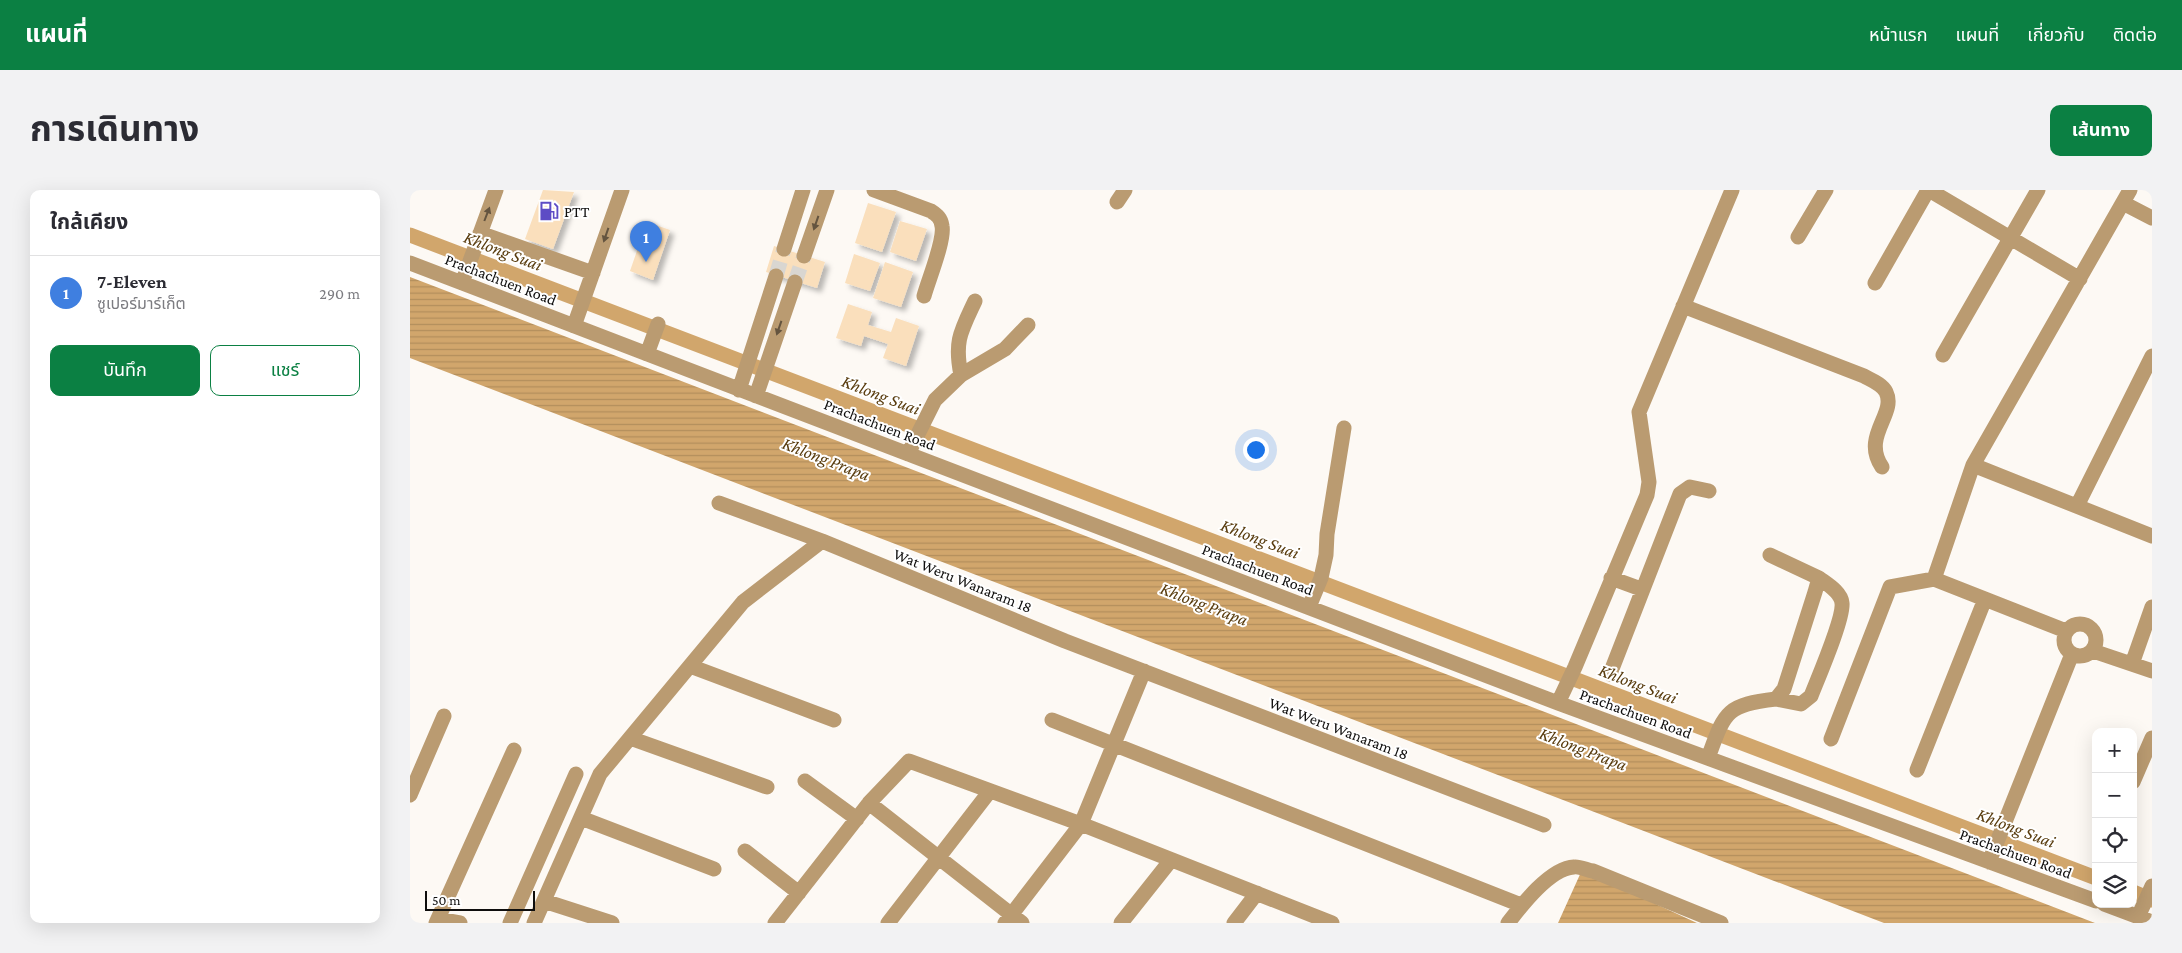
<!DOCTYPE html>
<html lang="th">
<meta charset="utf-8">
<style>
body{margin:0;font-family:"Crimson Pro","Noto Sans Thai",serif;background:#f2f2f3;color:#2b2b33}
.controls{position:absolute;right:15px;bottom:15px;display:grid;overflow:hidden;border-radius:10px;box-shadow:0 5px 20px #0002}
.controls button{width:45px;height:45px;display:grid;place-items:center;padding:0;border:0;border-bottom:1px solid #e1e1e2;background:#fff;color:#2b2b33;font:25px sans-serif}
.scale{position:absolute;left:15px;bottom:12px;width:110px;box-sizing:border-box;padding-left:5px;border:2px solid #0f0e0d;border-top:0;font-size:14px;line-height:18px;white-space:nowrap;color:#0f0e0d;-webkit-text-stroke:4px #fff;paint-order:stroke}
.you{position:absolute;left:845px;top:259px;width:18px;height:18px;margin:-12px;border:4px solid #fff;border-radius:50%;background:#1a73e8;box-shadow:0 0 0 8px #1a73e833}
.badge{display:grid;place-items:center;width:32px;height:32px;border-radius:50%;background:#0b8043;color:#fff;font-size:16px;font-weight:700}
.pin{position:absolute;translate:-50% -41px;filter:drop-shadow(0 1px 2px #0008)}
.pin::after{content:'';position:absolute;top:26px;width:18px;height:15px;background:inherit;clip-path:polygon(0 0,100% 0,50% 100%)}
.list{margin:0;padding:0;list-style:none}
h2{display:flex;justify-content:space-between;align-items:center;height:65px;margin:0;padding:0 20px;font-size:21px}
h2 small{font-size:16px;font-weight:400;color:#7c7c81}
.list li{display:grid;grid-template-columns:32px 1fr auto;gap:15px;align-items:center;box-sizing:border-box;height:75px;padding:0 20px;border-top:1px solid #e1e1e2}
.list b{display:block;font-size:19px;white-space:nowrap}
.list p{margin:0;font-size:16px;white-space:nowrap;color:#7c7c81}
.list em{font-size:16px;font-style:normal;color:#7c7c81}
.actions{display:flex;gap:10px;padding:15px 20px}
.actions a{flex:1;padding:11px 0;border:1px solid #0b8043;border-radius:10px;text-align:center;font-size:18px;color:#0b8043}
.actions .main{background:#0b8043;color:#fff}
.icon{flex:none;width:28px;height:28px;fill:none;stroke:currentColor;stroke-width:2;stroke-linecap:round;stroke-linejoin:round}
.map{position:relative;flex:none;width:1742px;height:733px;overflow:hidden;border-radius:10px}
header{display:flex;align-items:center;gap:30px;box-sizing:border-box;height:70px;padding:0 25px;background:#0b8043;color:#fff}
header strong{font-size:24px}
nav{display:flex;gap:28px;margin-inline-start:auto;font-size:18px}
.intro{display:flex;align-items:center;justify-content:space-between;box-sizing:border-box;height:120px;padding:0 30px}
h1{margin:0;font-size:35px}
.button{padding:12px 22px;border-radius:10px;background:#0b8043;color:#fff;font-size:18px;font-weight:700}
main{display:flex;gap:30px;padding:0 30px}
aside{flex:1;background:#fff;border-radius:10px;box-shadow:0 5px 20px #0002}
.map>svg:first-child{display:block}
</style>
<header>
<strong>แผนที่</strong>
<nav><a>หน้าแรก</a><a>แผนที่</a><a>เกี่ยวกับ</a><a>ติดต่อ</a></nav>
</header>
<div class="intro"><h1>การเดินทาง</h1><a class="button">เส้นทาง</a></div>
<main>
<aside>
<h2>ใกล้เคียง<small></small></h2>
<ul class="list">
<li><span class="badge" style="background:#3f7fe0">1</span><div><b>7-Eleven</b><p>ซูเปอร์มาร์เก็ต</p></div><em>290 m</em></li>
</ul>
<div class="actions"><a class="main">บันทึก</a><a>แชร์</a></div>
</aside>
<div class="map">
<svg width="1742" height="733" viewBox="0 0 1742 733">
<defs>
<pattern id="water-rules" width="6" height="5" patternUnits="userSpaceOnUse" patternTransform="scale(1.25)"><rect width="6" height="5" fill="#d1a66c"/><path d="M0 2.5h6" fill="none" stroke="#b28e5c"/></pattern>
<filter id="shadow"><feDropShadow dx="4.5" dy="4.5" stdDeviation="2.5" flood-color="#0004"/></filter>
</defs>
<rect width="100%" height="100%" fill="#fdf9f4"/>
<path fill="url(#water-rules)" d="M0,87L1685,733H1474L0,168Z
M1172,680L1287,733H1148Z"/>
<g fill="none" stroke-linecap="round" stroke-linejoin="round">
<path stroke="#d1a66c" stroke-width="15" d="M0,45L1686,688
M1723,702L1742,710"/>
</g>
<path fill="#fadfbc" filter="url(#shadow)" d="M133,0L164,2L143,59L115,49Z
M458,13L486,22L472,62L445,53Z
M490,31L517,39L506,71L480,62Z
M237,32L260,40L243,90L220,81Z
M364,56L415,72L407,98L356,82Z
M444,64L470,73L460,101L435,93Z
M475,72L503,82L491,117L463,108Z
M438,114L462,122L458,135L481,142L486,128L509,136L496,176L473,168L478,154L454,146L451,156L426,148Z"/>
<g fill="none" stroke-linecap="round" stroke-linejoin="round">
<path stroke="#d9d6d1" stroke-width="15" stroke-dasharray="15 8" stroke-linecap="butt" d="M366,86L374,59
M385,92L394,66"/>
<path stroke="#ba9b71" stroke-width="15" d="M464,0L521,21C527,25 531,28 532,36C535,50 518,91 514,106
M1519,0L1670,89
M707,12L715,0
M1713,13L1742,28
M70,43L183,83
M1388,47L1416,0
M374,59L393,0
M394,66L417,0
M0,73L1148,513L1686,711
M52,93L86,0
M1465,93L1518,0
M1273,116L1454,186C1461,190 1472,194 1476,202C1487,224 1451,246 1472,277
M164,136L212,0
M237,164L248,134
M1533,165L1628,0
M551,185C544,151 551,141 565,111
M329,200L366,86
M346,206L385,92
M498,264L525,210L551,185L595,159L618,135
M1563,275L1742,346
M309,313L412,351
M1667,316L1742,166
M1201,388L1231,399
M1524,389L1563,275L1720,0
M899,417L911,388L916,365L917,344L934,238
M1654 450a16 16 0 1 1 32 0a16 16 0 1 1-32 0Z
M1683,461L1742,481
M1722,474L1742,417
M280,476L424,530
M1200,484L1270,304L1280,297L1299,301
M1366,509L1391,514L1401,506C1408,488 1434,428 1432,413C1431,402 1417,394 1409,388
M1148,513L1165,477L1237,305L1239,292L1229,222L1322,0
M642,530L1111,715
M220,548L357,597
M1421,549L1480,397L1524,389L1656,441
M1298,568C1315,522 1315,515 1366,509L1374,499L1405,402L1409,388L1360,365
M1507,580L1575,409
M395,591L447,629
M1723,592L1742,548
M0,605L34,526
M459,613L612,733
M171,628L304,679
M335,661L389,703
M1579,672L1662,464
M134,711L202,733
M1694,714L1742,732
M1728,727L1742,696
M28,729L50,733
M26,733L104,560
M100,733L166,584
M124,733L190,584L333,412L412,351L655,451L1134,635
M365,733L459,613L499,571L671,634L922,733
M478,733L580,601
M595,733L671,634L734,481
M711,733L761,670
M824,733L847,703
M1098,733C1111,716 1140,678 1164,677C1169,676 1177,680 1183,681L1311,733"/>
</g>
<defs><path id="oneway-solid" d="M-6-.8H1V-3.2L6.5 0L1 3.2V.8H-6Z" transform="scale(1.25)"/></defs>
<g fill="#64543f">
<use href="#oneway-solid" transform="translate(77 24) rotate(-69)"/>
<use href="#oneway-solid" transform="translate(406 33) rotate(109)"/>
<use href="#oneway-solid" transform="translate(196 45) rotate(109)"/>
<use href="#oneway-solid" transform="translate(369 138) rotate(109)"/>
</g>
<defs>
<symbol id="fuel-bare" viewBox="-9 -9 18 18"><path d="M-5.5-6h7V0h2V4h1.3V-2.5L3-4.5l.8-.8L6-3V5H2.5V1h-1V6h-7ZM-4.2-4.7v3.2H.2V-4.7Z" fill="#5d4cc5" stroke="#fff" stroke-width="2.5" paint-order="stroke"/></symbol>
</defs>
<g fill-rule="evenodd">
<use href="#fuel-bare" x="125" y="7" width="28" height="28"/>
</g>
<g text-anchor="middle" stroke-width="4" stroke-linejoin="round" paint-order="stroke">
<g font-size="16" fill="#0f0e0d" stroke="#fff" text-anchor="start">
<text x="154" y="27">PTT</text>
</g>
<g font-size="16" fill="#0f0e0d" stroke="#fff">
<text transform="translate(91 89) rotate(21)" y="6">Prachachuen Road</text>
<text transform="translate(470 234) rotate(21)" y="6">Prachachuen Road</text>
<text transform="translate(848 379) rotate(21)" y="6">Prachachuen Road</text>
<text transform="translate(553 390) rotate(22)" y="6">Wat Weru Wanaram 18</text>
<text transform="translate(1226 523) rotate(20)" y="6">Prachachuen Road</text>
<text transform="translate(929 538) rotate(21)" y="6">Wat Weru Wanaram 18</text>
<text transform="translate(1606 663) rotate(20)" y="6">Prachachuen Road</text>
</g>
<g font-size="18" font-style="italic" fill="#593c0e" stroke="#fff">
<text transform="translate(93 61) rotate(21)" y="6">Khlong Suai</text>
<text transform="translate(471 205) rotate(21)" y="6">Khlong Suai</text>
<text transform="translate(416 269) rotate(21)" y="6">Khlong Prapa</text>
<text transform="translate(850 349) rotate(21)" y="6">Khlong Suai</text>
<text transform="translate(794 414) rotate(21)" y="6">Khlong Prapa</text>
<text transform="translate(1228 494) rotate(21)" y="6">Khlong Suai</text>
<text transform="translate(1173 559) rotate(21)" y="6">Khlong Prapa</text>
<text transform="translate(1606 638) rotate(21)" y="6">Khlong Suai</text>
</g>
</g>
</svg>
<div class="controls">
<button>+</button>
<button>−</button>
<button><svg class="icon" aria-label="locate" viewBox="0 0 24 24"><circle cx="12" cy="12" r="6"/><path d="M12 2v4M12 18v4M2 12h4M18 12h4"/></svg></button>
<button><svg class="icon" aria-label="layers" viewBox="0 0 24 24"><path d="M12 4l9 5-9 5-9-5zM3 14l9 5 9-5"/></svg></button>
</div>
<div class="scale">50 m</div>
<div class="you"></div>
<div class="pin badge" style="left:236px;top:72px;background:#3f7fe0">1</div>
</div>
</main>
